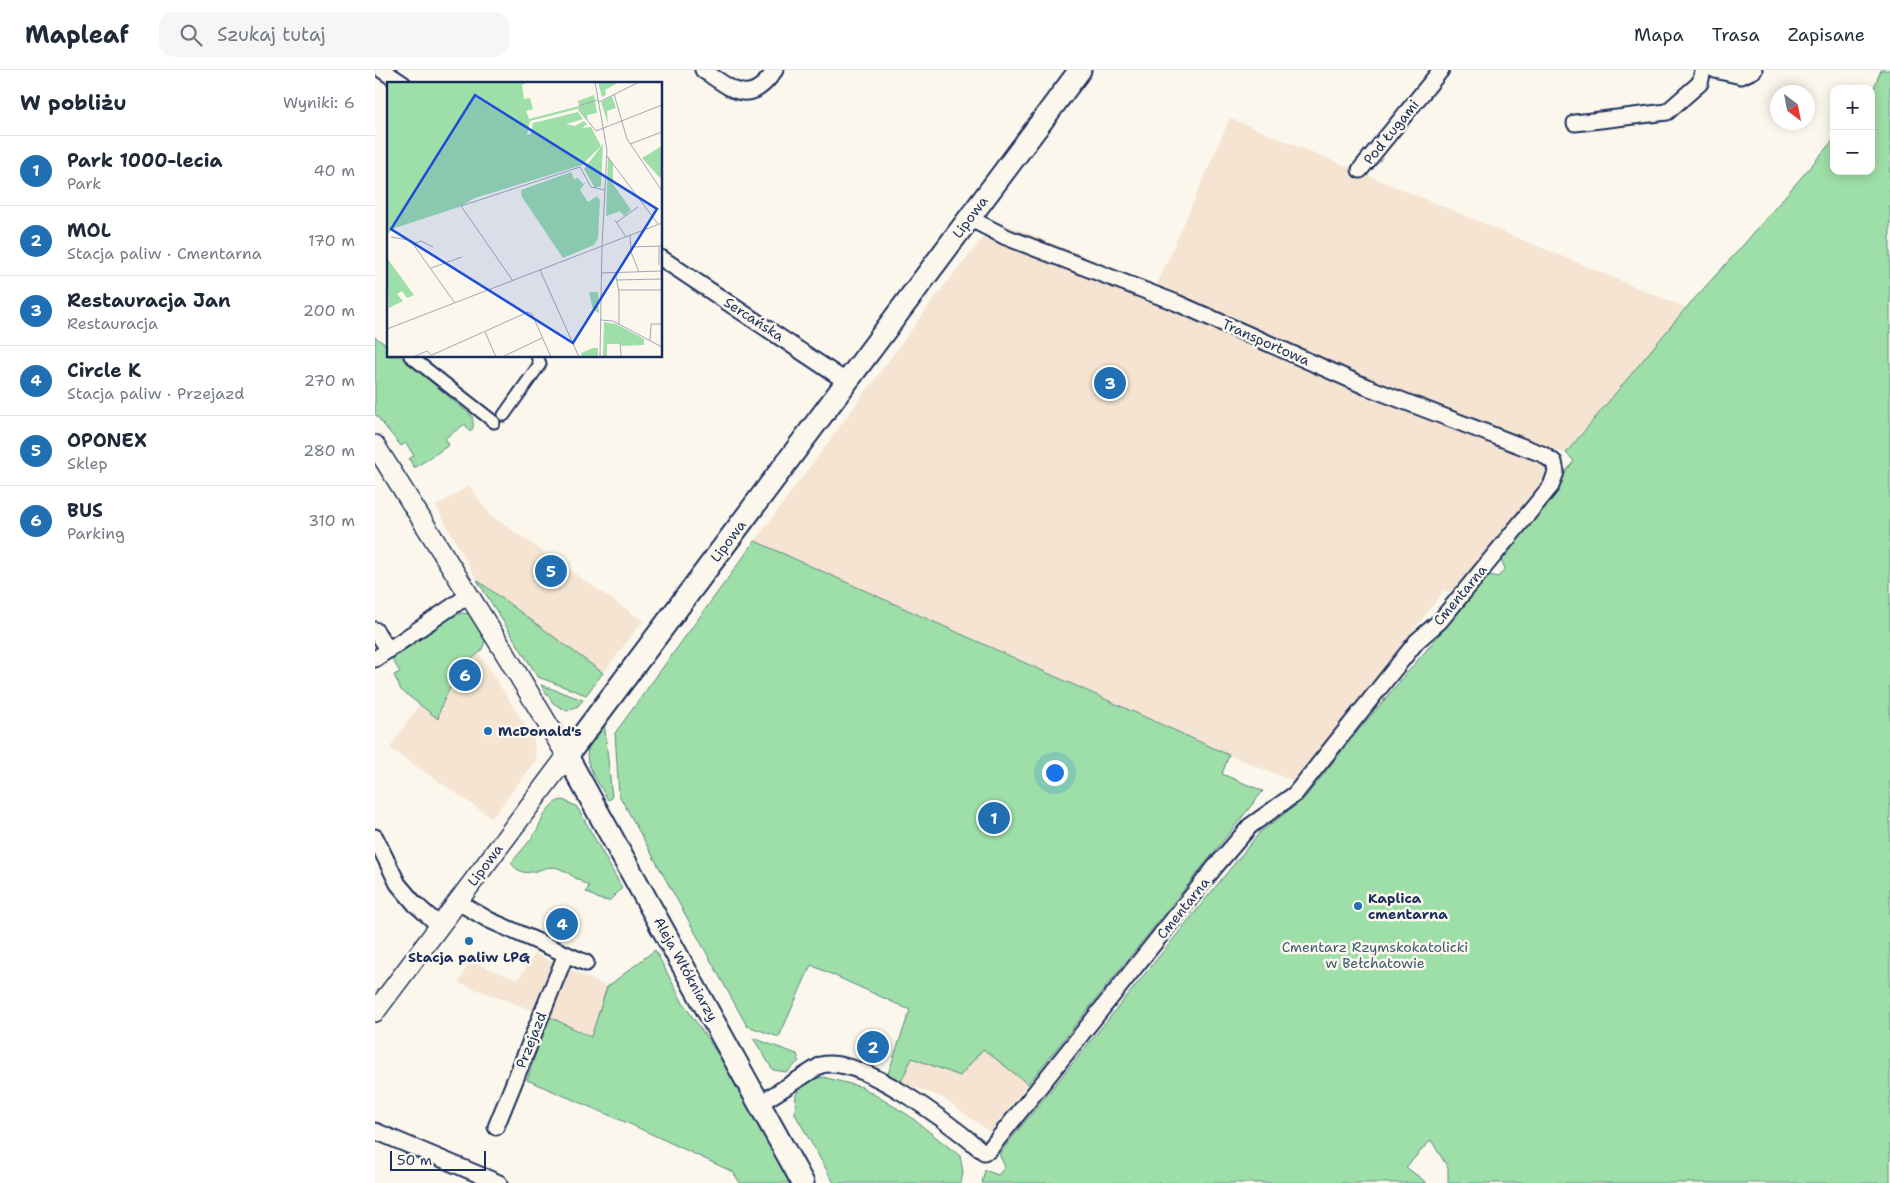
<!DOCTYPE html>
<html lang="pl">
<meta charset="utf-8">
<style>
body{margin:0;font-family:"Shantell Sans",sans-serif;background:#f6f6f7;color:#1f2937}
.controls{position:absolute;right:15px;top:15px;display:grid;overflow:hidden;border-radius:10px;box-shadow:0 2px 12px #0003}
.controls button{width:45px;height:45px;display:grid;place-items:center;padding:0;border:0;border-bottom:1px solid #e0e1e3;background:#fff;color:#1f2937;font:25px sans-serif}
.compass{position:absolute;left:1395px;top:15px;width:45px;height:45px;border-radius:50%;background:#fff;box-shadow:0 2px 12px #0003;rotate:148deg}
.scale{position:absolute;left:15px;bottom:12px;width:96px;box-sizing:border-box;padding-left:5px;border:2px solid #1b2f5e;border-top:0;font-size:14px;line-height:18px;white-space:nowrap;color:#1b2f5e;-webkit-text-stroke:4px #fbf7ec;paint-order:stroke}
.you{position:absolute;left:679px;top:702px;width:18px;height:18px;margin:-12px;border:4px solid #fff;border-radius:50%;background:#1a73e8;box-shadow:0 0 0 8px #1a73e833}
.badge{display:grid;place-items:center;width:32px;height:32px;border-radius:50%;background:#1f6fb2;color:#fff;font-size:16px;font-weight:700}
.pin{position:absolute;translate:-50% -50%;border:2px solid #fff;box-shadow:0 1px 5px #0006}
.list{margin:0;padding:0;list-style:none}
h2{display:flex;justify-content:space-between;align-items:center;height:65px;margin:0;padding:0 20px;font-size:21px}
h2 small{font-size:16px;font-weight:400;color:#747a83}
.list li{display:grid;grid-template-columns:32px 1fr auto;gap:15px;align-items:center;box-sizing:border-box;height:70px;padding:0 20px;border-top:1px solid #e0e1e3}
.list b{display:block;font-size:19px;white-space:nowrap}
.list p{margin:0;font-size:16px;white-space:nowrap;color:#747a83}
.list em{font-size:16px;font-style:normal;color:#747a83}
.icon{flex:none;width:28px;height:28px;fill:none;stroke:currentColor;stroke-width:2;stroke-linecap:round;stroke-linejoin:round}
.map{position:relative;flex:none;width:1515px;height:1113px;overflow:hidden}
header{display:flex;align-items:center;gap:30px;box-sizing:border-box;height:70px;padding:0 25px;background:#fff;border-bottom:1px solid #e0e1e3}
header strong{font-size:24px}
nav{display:flex;gap:28px;margin-inline-start:auto;font-size:18px}
.search{width:350px;height:45px;background:#f6f6f7;display:flex;align-items:center;gap:12px;box-sizing:border-box;padding:0 18px;border-radius:15px;color:#747a83;font-size:19px}
main{display:flex}
aside{flex:1;background:#fff}
.map>svg:first-child{display:block}
</style>
<header>
<strong>Mapleaf</strong>
<div class="search"><svg class="icon" aria-label="search" viewBox="0 0 24 24"><circle cx="10" cy="10" r="6"/><path d="M15 15l6 6"/></svg>Szukaj tutaj</div>
<nav><a>Mapa</a><a>Trasa</a><a>Zapisane</a></nav>
</header>
<main>
<aside>
<h2>W pobliżu<small>Wyniki: 6</small></h2>
<ul class="list">
<li><span class="badge">1</span><div><b>Park 1000-lecia</b><p>Park</p></div><em>40 m</em></li>
<li><span class="badge">2</span><div><b>MOL</b><p>Stacja paliw · Cmentarna</p></div><em>170 m</em></li>
<li><span class="badge">3</span><div><b>Restauracja Jan</b><p>Restauracja</p></div><em>200 m</em></li>
<li><span class="badge">4</span><div><b>Circle K</b><p>Stacja paliw · Przejazd</p></div><em>270 m</em></li>
<li><span class="badge">5</span><div><b>OPONEX</b><p>Sklep</p></div><em>280 m</em></li>
<li><span class="badge">6</span><div><b>BUS</b><p>Parking</p></div><em>310 m</em></li>
</ul>
</aside>
<div class="map">
<svg width="1515" height="1113" viewBox="0 0 1515 1113">
<rect width="100%" height="100%" fill="#fbf7ec"/>
<filter id="ink" filterUnits="userSpaceOnUse"><feTurbulence type="fractalNoise" baseFrequency=".02" numOctaves="2"/><feDisplacementMap in="SourceGraphic" scale="10" xChannelSelector="R" yChannelSelector="G"/><feConvolveMatrix kernelMatrix="1 2 1 2 8 2 1 2 1" color-interpolation-filters="sRGB"/></filter>
<g filter="url(#ink)">
<path fill="#f4e4d1" d="M855,48L1311,238L1191,383L1180,380L1172,399L1173,406L1079,524L1069,520L923,713L854,685L380,471L569,216L622,151L782,215Z
M94,416L115,445L268,551L228,603L102,510L61,436Z
M92,565L158,667L160,679L161,690L117,748L15,678Z
M160,884L232,917L216,967L173,946L84,913L95,891L143,910Z
M608,979L653,1014L615,1062L568,1028L526,1012L537,988L585,1006Z"/>
<path fill="#9edea8" stroke="#5c8683" d="M1506,0H1515V1113H1073V1098L1056,1070L1031,1097L1052,1113H607L610,1100L623,1105L630,1097L624,1084L885,762L928,730L982,662L1115,505L1123,507L1130,498L1124,487L1199,391L1191,383L1311,238L1370,173L1459,69V101H1496V25Z
M0,267L14,277V286H25L97,346C98,352 100,358 95,362L90,354L70,368L74,375L41,397H39L34,389L39,386L31,373L26,376L0,344Z
M380,471L854,685L847,704L888,721L653,1014L608,979L585,1006L537,988L526,1012L513,1004L535,940L436,895L404,967L372,956L244,725L240,663Z
M102,510L228,603L211,625L163,607Z
M88,543L95,544L110,569C107,586 102,582 93,593C81,606 65,633 63,649L26,620L19,605L25,602L17,589L80,545Z
M166,615L208,630L203,636L192,641L178,633Z
M229,650L237,728L233,730C212,692 201,688 229,650Z
M188,730L201,736L205,742L247,818L234,831L224,829L211,822L214,816C204,811 193,802 183,798C166,793 152,814 136,793C144,783 154,773 161,762C167,751 173,731 188,730Z
M280,880L308,933L356,1003L418,1113H365L358,1102L257,1055L152,1010L173,946L216,967L232,917Z
M378,968L422,984L424,991L412,1002L398,1000Z
M448,1007L487,1017L533,1045L585,1086L588,1102L586,1113H459L420,1044L421,1024L435,1010Z"/>
<g fill="none" stroke-linecap="round" stroke-linejoin="round">
<defs>
<path id="pedestrian" d="M35,286L119,352
M129,345L165,294L162,286"/>
<path id="minor" d="M7,0L28,14
M328,0C358,20 375,38 400,0
M1340,0L1366,6L1379,0
M1200,53L1292,42L1325,13L1328,0
M985,100L1066,0
M286,188L472,312
M0,560L14,580
M0,589L94,525
M0,767L23,814L40,834L65,856
M83,832L114,850L211,893
M384,1034L446,995C486,985 574,1053 605,1079L609,1082L614,1080L840,797L875,756L920,724L1042,571L1065,551L1176,416L1181,402L1179,392L1167,384L992,317L802,233L631,167L594,148
M121,1057L191,884
M0,1061L124,1113"/>
<path id="tertiary" d="M0,375L127,578L192,686L0,942"/>
<path id="secondary" d="M428,1113L192,686L705,0"/>
</defs>
<use href="#pedestrian" stroke="#1b2f5e" stroke-width="15"/>
<use href="#minor" stroke="#1b2f5e" stroke-width="19"/>
<use href="#tertiary" stroke="#1b2f5e" stroke-width="22"/>
<use href="#secondary" stroke="#1b2f5e" stroke-width="25"/>
<use href="#pedestrian" stroke="#fbf7ec" stroke-width="11"/>
<use href="#minor" stroke="#fbf7ec" stroke-width="15"/>
<use href="#tertiary" stroke="#fbf7ec" stroke-width="19"/>
<use href="#secondary" stroke="#fbf7ec" stroke-width="21"/>
</g>
</g>
<g fill="#1f6fb2" stroke="#fbf7ec" stroke-width="2">
<circle cx="113" cy="661" r="5"/>
<circle cx="983" cy="836" r="5"/>
<circle cx="94" cy="871" r="5"/>
</g>
<g text-anchor="middle" stroke-width="5" stroke-linejoin="round" paint-order="stroke">
<g font-size="14" fill="#1b2f5e" stroke="#fbf7ec">
<text transform="translate(1016 62) rotate(-51)" y="5">Pod Ługami</text>
<text transform="translate(595 147) rotate(-53)" y="5">Lipowa</text>
<text transform="translate(379 249) rotate(33)" y="5">Sercańska</text>
<text transform="translate(891 272) rotate(24)" y="5">Transportowa</text>
<text transform="translate(353 471) rotate(-53)" y="5">Lipowa</text>
<text transform="translate(1085 525) rotate(-50)" y="5">Cmentarna</text>
<text transform="translate(110 795) rotate(-53)" y="5">Lipowa</text>
<text transform="translate(808 838) rotate(-51)" y="5">Cmentarna</text>
<text transform="translate(311 899) rotate(61)" y="5">Aleja Włókniarzy</text>
<text transform="translate(156 970) rotate(-68)" y="5">Przejazd</text>
</g>
<g font-size="14" font-weight="bold" fill="#1b2f5e" stroke="#fbf7ec" text-anchor="start">
<text x="123" y="666">McDonald's</text>
<text x="993" y="833">Kaplica<tspan x="993" dy="16">cmentarna</tspan></text>
<text x="94" y="892" text-anchor="middle">Stacja paliw LPG</text>
</g>
<g font-size="14" fill="#3c5b70" stroke="#fbf7ec">
<text x="1000" y="882">Cmentarz Rzymskokatolicki<tspan x="1000" dy="16">w Bełchatowie</tspan></text>
</g>
</g>
<g transform="translate(12 12)">
<rect width="275" height="275" fill="#fbf7ec"/>
<path d="M0,0H141L135,3L137,17L143,16L146,27L139,29L142,37L192,24L190,27L143,39L140,53L144,52L146,41L191,30L196,37L179,42L188,44L197,39L200,42L195,46L204,45L214,64L195,83L88,116L72,125L8,146L0,152ZM211,0H232L218,8L219,13L215,15ZM207,13L210,31L200,33L201,38L193,29L191,19ZM225,14L229,26L220,29L221,42L214,20ZM216,62L214,104L208,106L197,87ZM275,64V95L273,96L255,76ZM221,74L226,82V102L244,128L237,134L233,129L219,134ZM184,90L187,97L191,96L196,102L199,100L193,108L201,120L210,114L213,118L211,156L207,163L176,176L135,115L134,108ZM0,176L27,213L20,216L15,209L10,212L16,219L2,226ZM202,210H211L212,231L206,228ZM217,240L229,242L257,257V263L235,264L232,256L233,262H220V275H216ZM206,266H211V275H195L194,271Z" fill="#9edea8"/>
<path fill="none" stroke="#a1a7b3" stroke-width="1" d="M227,12L240,57L275,109M211,18L194,23L191,27L209,49L275,23M212,20L252,0M243,62L275,50M220,74L271,142M228,138L239,155M230,140L251,125M243,153L244,170L252,190M4,155L22,158L26,162M46,165L34,159L26,162L68,221M244,165L275,164M272,165V183M44,186L75,175M153,188L192,275M274,189L275,208M228,190L232,210V242M214,191L275,189M229,198L275,197M126,199L74,124L193,85L204,105L218,108M232,208H275M214,238L226,239L275,265M0,247L215,164L220,68L208,0M98,250L109,275M233,258L234,275M263,259L264,242H275M45,273L141,230L145,232L164,275M26,275L40,269L46,275M115,275L155,256M213,275L215,164L275,141"/>
<path fill="#1d4ed8" fill-opacity="0.15" stroke="#1d4ed8" stroke-width="2.5" d="M88,13L270,127L186,261L4,147Z"/>
<rect width="275" height="275" fill="none" stroke="#1b2f5e" stroke-width="2.5"/>
</g>
</svg>
<div class="controls">
<button>+</button>
<button>−</button>
</div>
<svg class="compass" viewBox="-18 -18 36 36"><path d="M0-13l5 13h-10z" fill="#e53935"/><path d="M0 13l5-13h-10z" fill="#747a83"/></svg>
<div class="scale">50 m</div>
<div class="you"></div>
<div class="pin badge" style="left:619px;top:748px">1</div>
<div class="pin badge" style="left:498px;top:977px">2</div>
<div class="pin badge" style="left:735px;top:313px">3</div>
<div class="pin badge" style="left:187px;top:854px">4</div>
<div class="pin badge" style="left:176px;top:501px">5</div>
<div class="pin badge" style="left:90px;top:605px">6</div>
</div>
</main>
